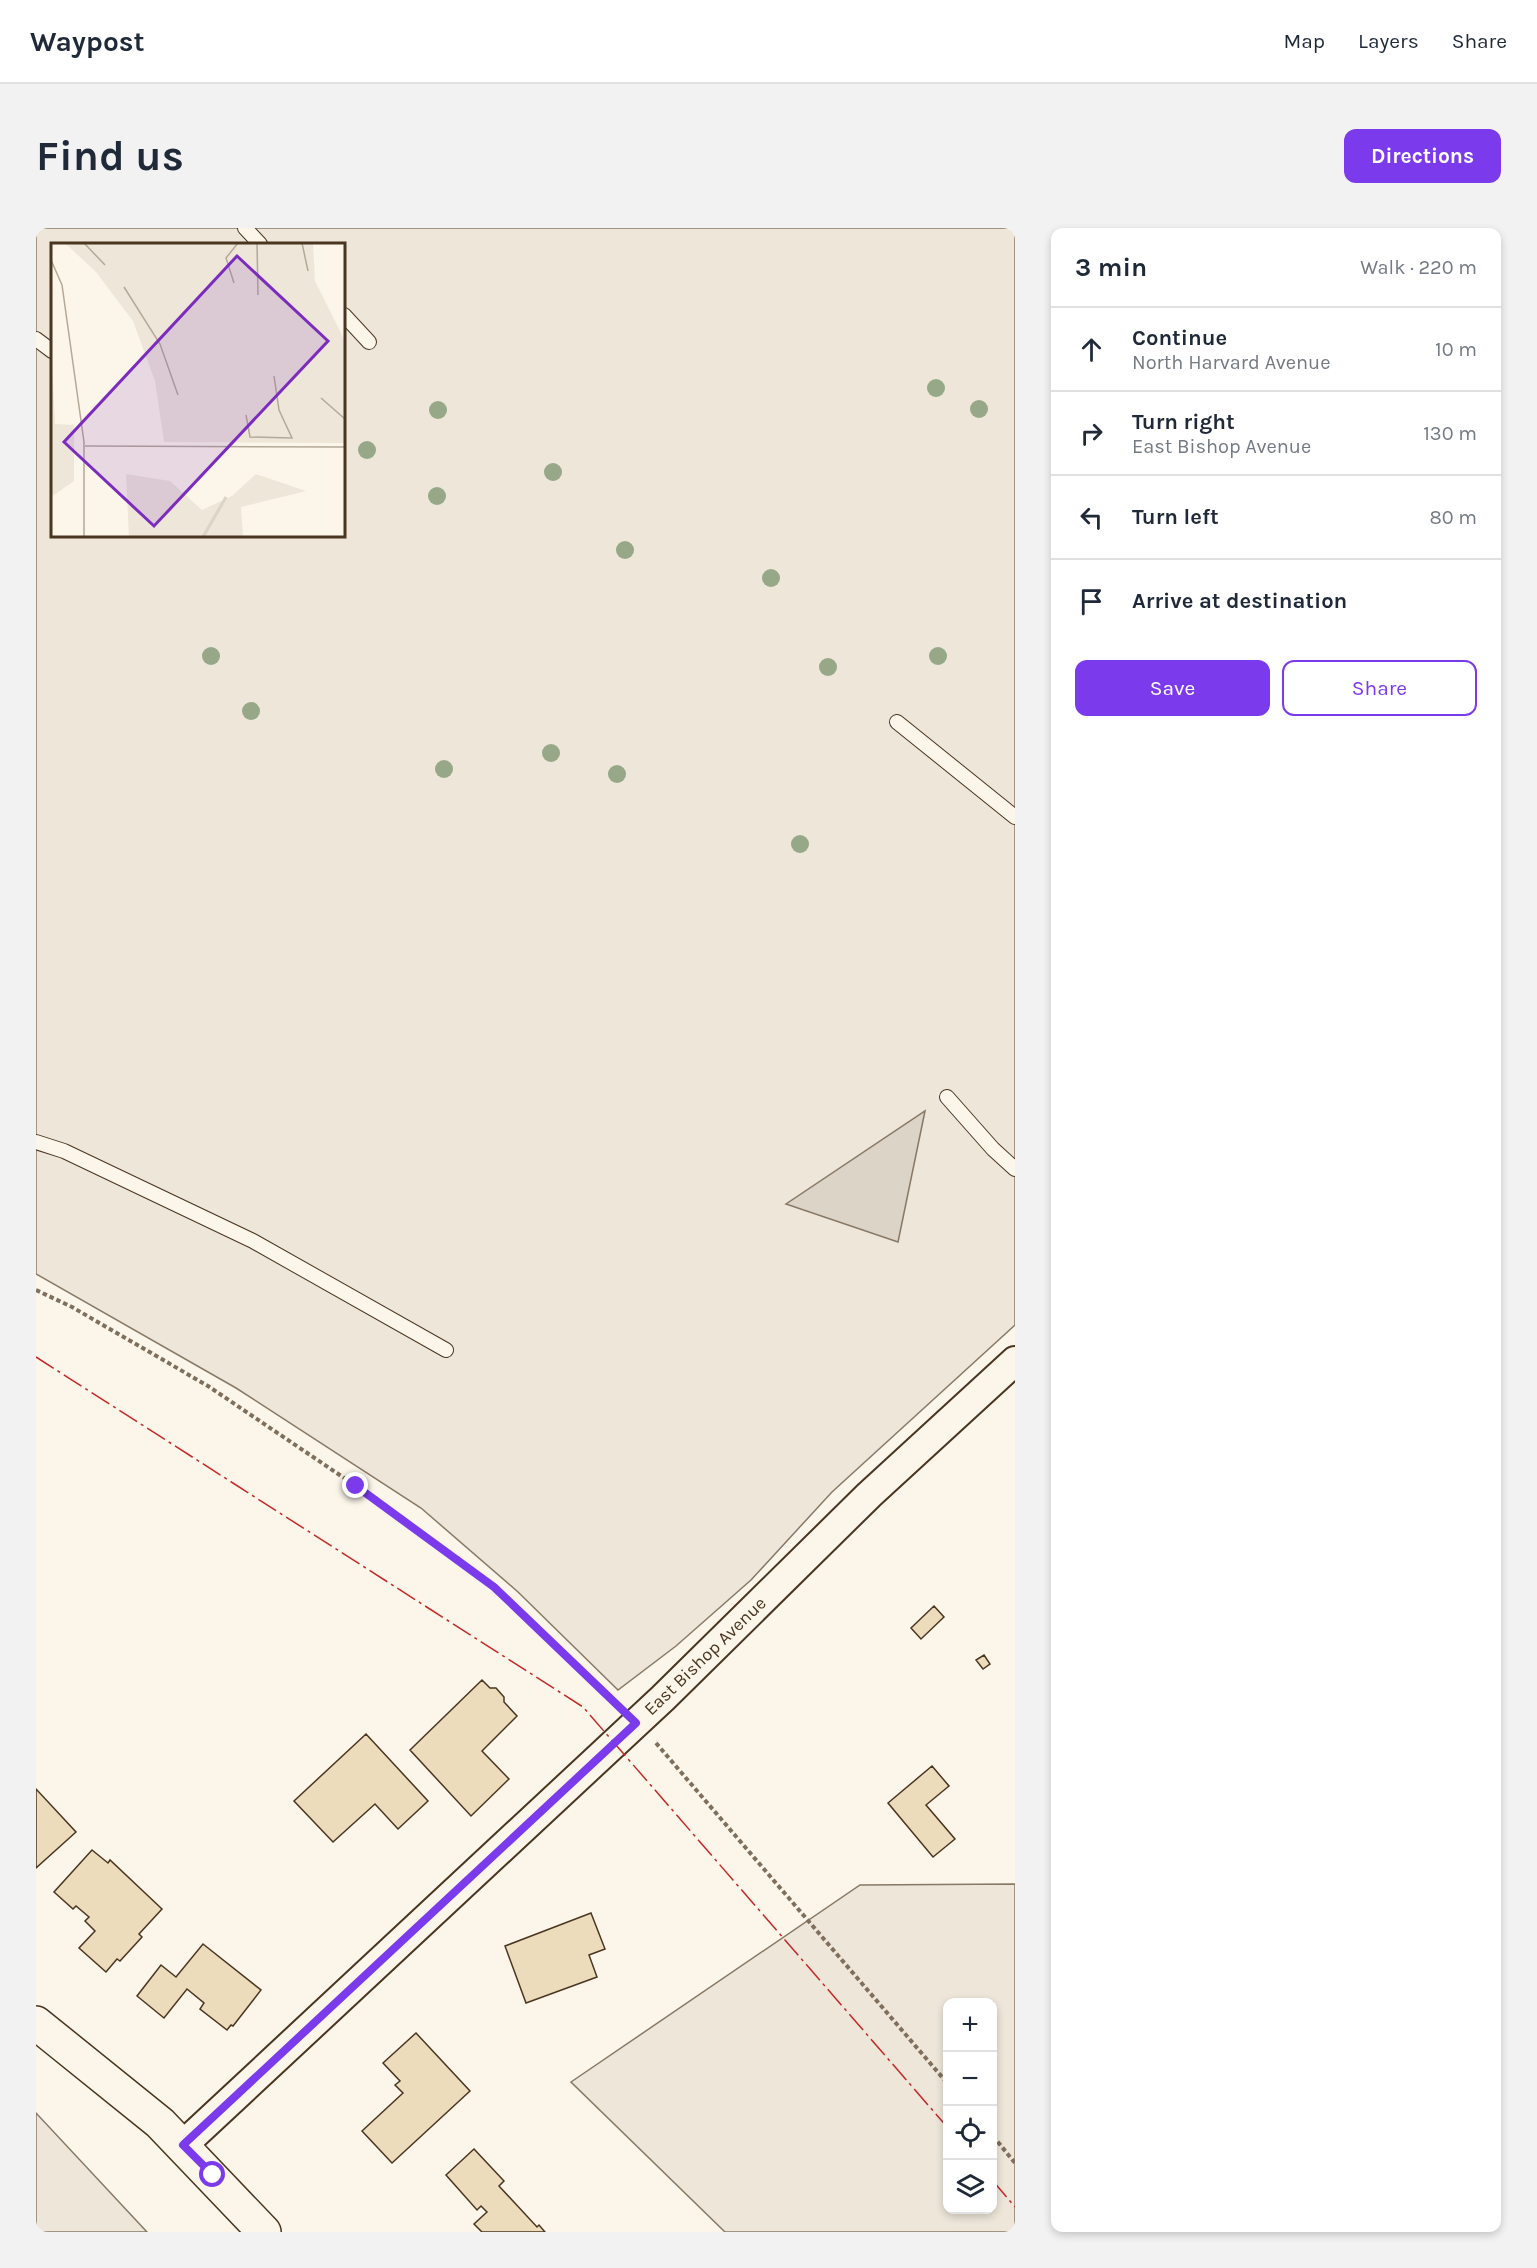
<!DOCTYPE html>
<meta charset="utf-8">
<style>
body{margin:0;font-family:Karla,sans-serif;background:#f2f2f3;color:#1f2937}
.controls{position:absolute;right:18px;bottom:18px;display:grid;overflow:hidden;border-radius:12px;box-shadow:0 3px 9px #0003}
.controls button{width:54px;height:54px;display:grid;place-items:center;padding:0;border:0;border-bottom:2px solid #e0e1e3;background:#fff;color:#1f2937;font:30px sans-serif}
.stop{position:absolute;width:18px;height:18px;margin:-14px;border:4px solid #7c3aed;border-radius:50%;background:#fff}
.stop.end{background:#7c3aed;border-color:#fff;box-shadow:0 2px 6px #0008}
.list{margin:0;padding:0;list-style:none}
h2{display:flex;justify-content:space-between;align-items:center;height:78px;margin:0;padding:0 24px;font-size:26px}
h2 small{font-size:20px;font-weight:400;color:#747a83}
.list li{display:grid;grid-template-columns:39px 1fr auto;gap:18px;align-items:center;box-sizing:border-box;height:84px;padding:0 24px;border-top:2px solid #e0e1e3}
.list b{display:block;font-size:22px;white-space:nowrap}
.list p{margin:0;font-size:20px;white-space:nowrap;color:#747a83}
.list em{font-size:20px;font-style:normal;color:#747a83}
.actions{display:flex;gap:12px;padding:18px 24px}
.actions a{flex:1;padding:14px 0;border:2px solid #7c3aed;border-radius:12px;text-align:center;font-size:21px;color:#7c3aed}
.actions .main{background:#7c3aed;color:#fff}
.icon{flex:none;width:33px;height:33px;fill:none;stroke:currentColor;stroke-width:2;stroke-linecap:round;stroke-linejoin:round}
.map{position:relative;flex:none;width:979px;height:2004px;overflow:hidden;border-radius:12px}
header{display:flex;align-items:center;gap:36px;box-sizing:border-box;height:84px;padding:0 30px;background:#fff;border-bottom:2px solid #e0e1e3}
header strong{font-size:28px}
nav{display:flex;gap:33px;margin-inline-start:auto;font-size:21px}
.intro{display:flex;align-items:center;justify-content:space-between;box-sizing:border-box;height:144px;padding:0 36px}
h1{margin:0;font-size:42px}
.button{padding:15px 27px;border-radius:12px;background:#7c3aed;color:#fff;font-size:21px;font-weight:700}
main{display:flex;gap:36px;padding:0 36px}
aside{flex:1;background:#fff;border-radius:12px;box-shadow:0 3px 9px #0003}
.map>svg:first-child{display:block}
</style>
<header>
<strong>Waypost</strong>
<nav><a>Map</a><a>Layers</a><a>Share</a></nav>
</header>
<div class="intro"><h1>Find us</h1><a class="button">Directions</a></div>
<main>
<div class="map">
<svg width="979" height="2004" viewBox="0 0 979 2004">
<rect width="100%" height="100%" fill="#fbf6e9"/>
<path fill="#ede6d9" stroke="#887966" stroke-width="1.5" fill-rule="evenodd" d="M0,0H979V1097L796,1264L715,1352L640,1418L582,1462L482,1364L385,1280L200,1160L0,1046ZM16,16H308V308H16Z
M979,1656V2004H689L535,1854L824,1657ZM912,1774H957V1982H912Z
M0,1885L111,2004H0Z"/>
<path fill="#dcd4c6" stroke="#887966" stroke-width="1.5" d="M889,883L862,1014L750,976Z"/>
<path fill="#ecdcbc" stroke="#4a3520" stroke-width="1.5" d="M898,1378L908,1389L885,1411L875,1400Z
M948,1427L954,1436L947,1441L940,1432Z
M446,1452L454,1460H460L468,1469V1474L481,1488L446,1523L473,1551L435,1588L374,1522Z
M330,1506L392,1573L362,1601L339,1576L297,1614L258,1573Z
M896,1538L913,1558L890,1577L919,1611L897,1629L852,1575Z
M0,1561L40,1604L0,1640Z
M56,1622L72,1635L74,1632L126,1681L103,1706L106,1709L84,1733L81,1731L70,1744L43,1720L59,1703L49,1693L53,1689L40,1678L37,1681L18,1664Z
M555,1685L569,1721L553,1727L561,1749L490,1775L469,1718Z
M167,1716L225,1762L197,1798L195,1797L191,1802L164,1781L168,1775L151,1761L128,1790L101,1768L125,1737L140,1749Z
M380,1805L434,1863L356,1935L326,1903L367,1865L359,1857L364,1853L347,1835Z
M438,1921L468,1953L463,1958L501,1999L503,1997L509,2004H446L438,1996L451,1984L445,1978L441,1982L410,1947Z"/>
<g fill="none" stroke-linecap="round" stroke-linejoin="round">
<defs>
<path id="service" d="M209,0L224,16
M308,87L333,114
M0,111L16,123
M861,494L979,589
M911,869L957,921L979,941
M0,914L28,923L217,1013L410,1122"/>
<path id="minor" d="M147,1917L627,1470L833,1267L979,1133"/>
<path id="tertiary" d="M0,1795L124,1895L228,2004"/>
</defs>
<use href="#service" stroke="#4a3520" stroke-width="16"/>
<use href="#minor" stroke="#4a3520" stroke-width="32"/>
<use href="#tertiary" stroke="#4a3520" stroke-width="36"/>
<path stroke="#7f6f5c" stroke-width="4" stroke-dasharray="4.5 3" stroke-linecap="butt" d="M0,1062L36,1079L172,1158L320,1258L458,1360L579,1474
M620,1515L912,1856
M957,1908L979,1935"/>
<use href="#service" stroke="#fbf6e9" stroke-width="14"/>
<use href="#minor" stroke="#fbf6e9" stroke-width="28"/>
<use href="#tertiary" stroke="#fbf6e9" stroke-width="33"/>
<path stroke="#c62828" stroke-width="1.5" stroke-dasharray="21 4.5 3 4.5" stroke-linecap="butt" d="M0,1129L547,1479L912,1900
M957,1953L979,1979"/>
</g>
<g fill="#96a887">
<circle cx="900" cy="160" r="9"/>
<circle cx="943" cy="181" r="9"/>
<circle cx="402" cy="182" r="9"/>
<circle cx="331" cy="222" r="9"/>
<circle cx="517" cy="244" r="9"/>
<circle cx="401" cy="268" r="9"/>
<circle cx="589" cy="322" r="9"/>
<circle cx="735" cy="350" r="9"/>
<circle cx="175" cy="428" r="9"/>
<circle cx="902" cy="428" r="9"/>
<circle cx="792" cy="439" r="9"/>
<circle cx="215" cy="483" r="9"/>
<circle cx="515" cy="525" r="9"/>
<circle cx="408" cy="541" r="9"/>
<circle cx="581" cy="546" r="9"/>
<circle cx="764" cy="616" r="9"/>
</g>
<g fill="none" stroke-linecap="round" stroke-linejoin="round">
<path stroke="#7c3aed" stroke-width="8" d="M177,1947L147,1917L600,1495L458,1359L320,1258"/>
</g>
<g text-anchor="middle" stroke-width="4.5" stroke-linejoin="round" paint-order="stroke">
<g font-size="18" fill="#4a3520" stroke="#fbf6e9">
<text transform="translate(669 1428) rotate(-44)" y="6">East Bishop Avenue</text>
</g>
</g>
<g transform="translate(15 15)">
<rect width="294" height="294" fill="#fbf6e9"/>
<path d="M14,0H262L264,38L294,98V200L113,199L104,138L82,78L45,29ZM0,98L4,181L23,182V238L0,254ZM75,231L119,238L151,267L181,253L205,231L255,248L190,264L192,294H78Z" fill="#ede6d9"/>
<path fill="none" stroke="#dcd4c6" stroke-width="3" d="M152,294L175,254"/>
<path fill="none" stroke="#b4a999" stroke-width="1.5" d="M33,0L54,22M206,0L207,52M251,0L257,28M0,17L11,42L33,199V294M183,40L175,15L187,0M73,44L109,101L127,152M270,155L294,176M195,172L199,194L241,195L228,167L223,133M34,203L294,204"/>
<path fill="#7b2cbf" fill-opacity="0.15" stroke="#7b2cbf" stroke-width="3" d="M186,13L277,98L103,283L13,199Z"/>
<rect width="294" height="294" fill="none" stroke="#4a3520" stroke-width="3"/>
</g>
</svg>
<div class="controls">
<button>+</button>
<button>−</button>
<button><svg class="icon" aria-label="locate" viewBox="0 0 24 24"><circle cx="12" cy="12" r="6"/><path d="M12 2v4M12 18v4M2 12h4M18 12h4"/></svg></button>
<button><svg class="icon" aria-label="layers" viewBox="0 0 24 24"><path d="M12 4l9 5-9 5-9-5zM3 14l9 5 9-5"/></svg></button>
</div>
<div class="stop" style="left:177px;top:1947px"></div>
<div class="stop end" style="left:320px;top:1258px"></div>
</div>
<aside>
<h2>3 min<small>Walk · 220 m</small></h2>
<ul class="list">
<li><svg class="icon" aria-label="ahead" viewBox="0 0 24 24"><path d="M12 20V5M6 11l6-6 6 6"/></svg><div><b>Continue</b><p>North Harvard Avenue</p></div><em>10 m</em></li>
<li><svg class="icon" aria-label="right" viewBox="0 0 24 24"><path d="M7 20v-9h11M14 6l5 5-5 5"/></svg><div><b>Turn right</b><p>East Bishop Avenue</p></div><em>130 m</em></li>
<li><svg class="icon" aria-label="left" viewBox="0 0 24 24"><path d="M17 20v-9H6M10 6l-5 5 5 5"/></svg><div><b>Turn left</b></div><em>80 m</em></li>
<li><svg class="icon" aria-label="arrive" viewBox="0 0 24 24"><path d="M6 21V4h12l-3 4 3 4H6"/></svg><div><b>Arrive at destination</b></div></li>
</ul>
<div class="actions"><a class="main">Save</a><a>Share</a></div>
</aside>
</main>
